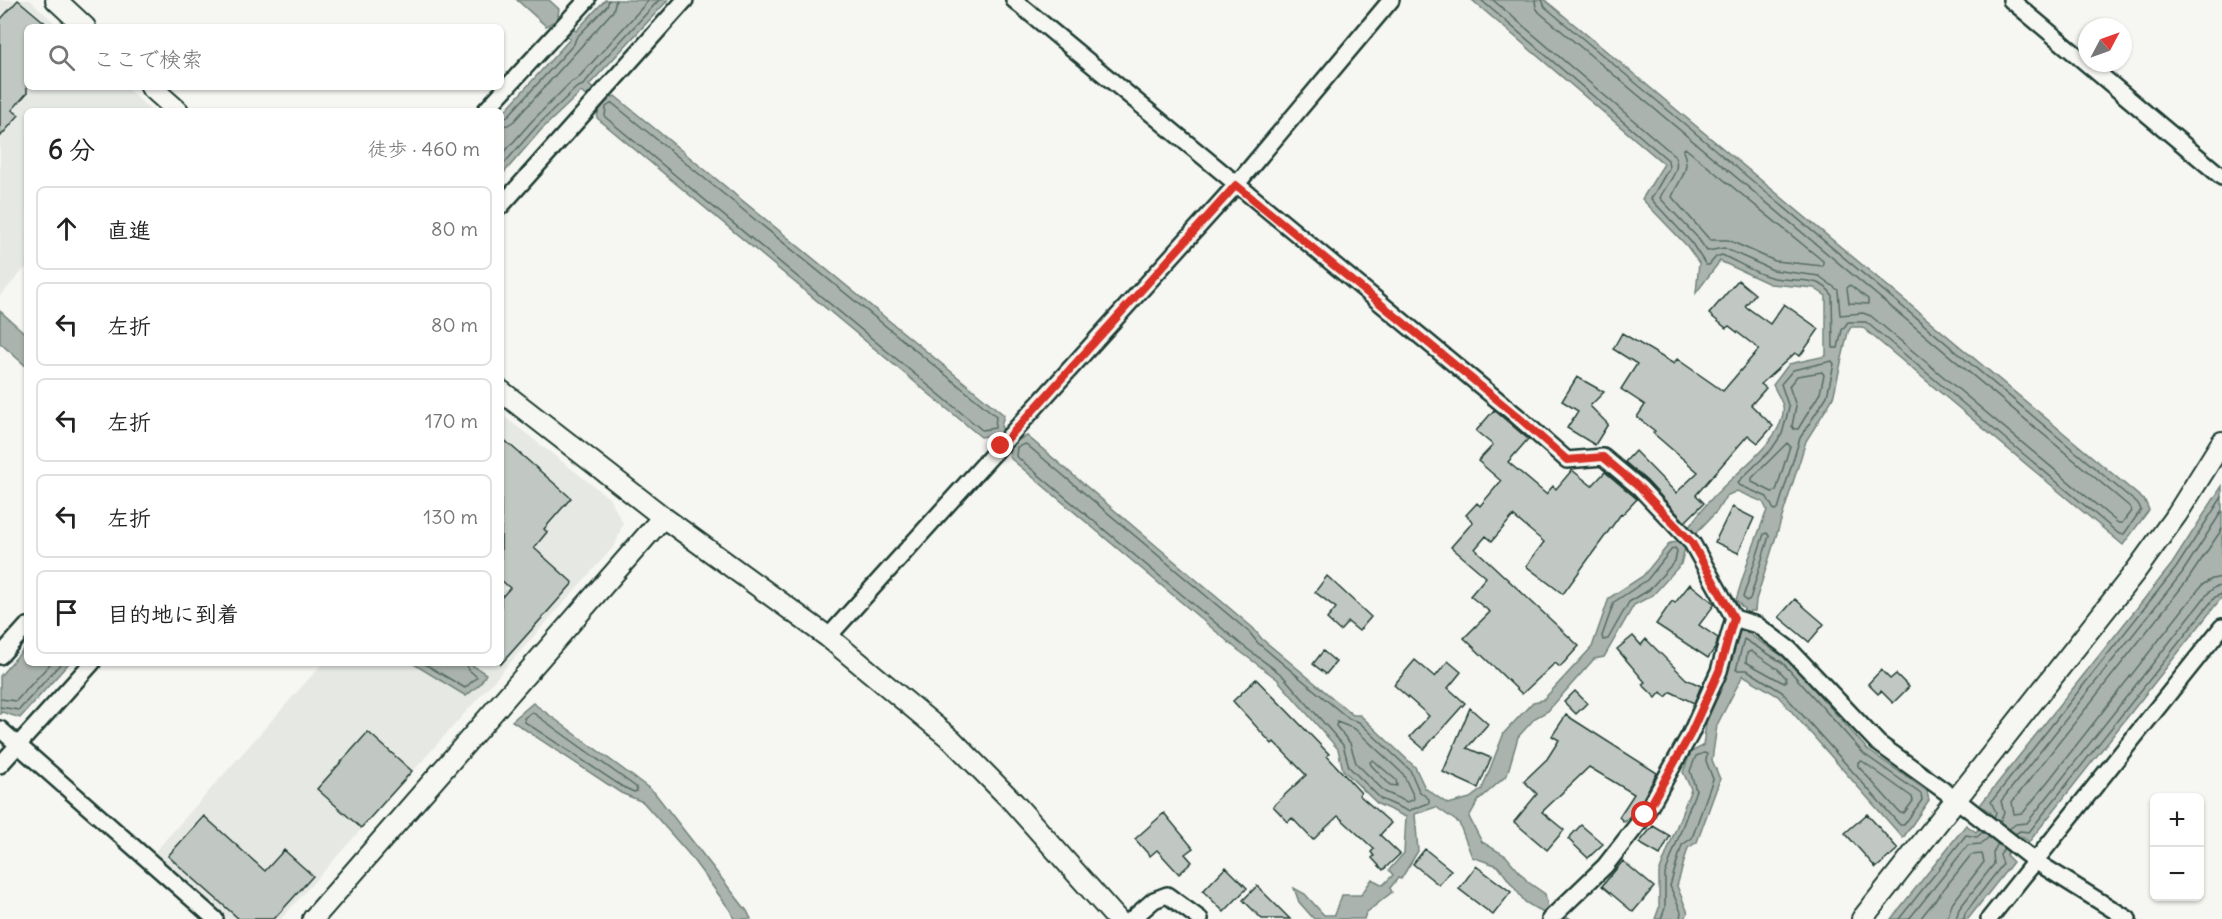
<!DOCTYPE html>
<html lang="ja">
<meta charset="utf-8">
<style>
body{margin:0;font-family:Delius,"Klee One",sans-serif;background:#f6f6f6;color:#222}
.controls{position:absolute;right:18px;bottom:18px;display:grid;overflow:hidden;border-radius:9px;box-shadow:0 2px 4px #0004}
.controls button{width:54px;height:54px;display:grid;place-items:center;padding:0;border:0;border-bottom:2px solid #e0e0e0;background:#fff;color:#222;font:30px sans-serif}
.compass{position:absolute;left:2078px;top:18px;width:54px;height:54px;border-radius:50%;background:#fff;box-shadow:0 2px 4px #0004;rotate:49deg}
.stop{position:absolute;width:18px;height:18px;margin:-14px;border:4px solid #d93025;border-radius:50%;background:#fff}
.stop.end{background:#d93025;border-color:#fff;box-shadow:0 2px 6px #0008}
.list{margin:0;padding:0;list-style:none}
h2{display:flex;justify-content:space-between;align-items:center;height:78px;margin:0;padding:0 24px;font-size:26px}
h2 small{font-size:20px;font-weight:400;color:#767676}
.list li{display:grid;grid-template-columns:39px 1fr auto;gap:18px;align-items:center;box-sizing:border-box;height:84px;margin:0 12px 12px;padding:0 12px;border:2px solid #e0e0e0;border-radius:9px}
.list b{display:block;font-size:22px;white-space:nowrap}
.list em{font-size:20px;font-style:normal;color:#767676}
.icon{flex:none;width:33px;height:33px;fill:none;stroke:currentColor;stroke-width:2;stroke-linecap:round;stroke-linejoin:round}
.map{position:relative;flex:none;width:2222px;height:919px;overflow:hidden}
.search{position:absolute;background:#fff;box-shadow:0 2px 4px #0004;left:24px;top:24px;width:480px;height:66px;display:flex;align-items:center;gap:15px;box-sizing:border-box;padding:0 21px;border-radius:9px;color:#767676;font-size:22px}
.panel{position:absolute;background:#fff;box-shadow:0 2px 4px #0004;left:24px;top:108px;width:480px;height:558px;border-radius:9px}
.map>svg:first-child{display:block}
</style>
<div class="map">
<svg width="2222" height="919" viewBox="0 0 2222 919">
<rect width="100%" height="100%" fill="#f6f6f2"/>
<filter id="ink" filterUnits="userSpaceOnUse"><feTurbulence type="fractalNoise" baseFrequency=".0167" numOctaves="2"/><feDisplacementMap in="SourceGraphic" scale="12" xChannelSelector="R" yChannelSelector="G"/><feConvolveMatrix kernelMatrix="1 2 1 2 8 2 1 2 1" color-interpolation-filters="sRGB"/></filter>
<g filter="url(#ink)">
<path fill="#e6e8e4" d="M0,0H30L59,27H27V87H125L152,111H27V266L0,296Z
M501,414L609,498L623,523L615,545L281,919H227L152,855L323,663H501Z"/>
<path fill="#aab3ae" stroke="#72847d" stroke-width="1.5" d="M517,0H549L559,9L558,16L576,31L605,0H668L589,85L605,100L615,96L1004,415L1001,427L1018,440L1027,436L1253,628L1262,639L1353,715H1360L1415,767L1425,788L1448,804L1470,798L1482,789L1504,733L1533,702L1543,700L1592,647L1609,598L1643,576L1670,543L1679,542C1691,523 1704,505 1720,490C1738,471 1788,435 1783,406C1781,399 1776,391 1773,385L1789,364L1826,356V296L1814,288L1770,284L1720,261L1696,293L1699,263L1687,246L1642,199L1664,164L1472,0H1545L2145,501L2149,510L2123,545L1862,327H1851L1848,332L1833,398L1806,441L1756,600L1755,611H1750L1746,632L1787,659L1868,750L1927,791L1929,800L1903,838L1778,696L1743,675L1717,725L1712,760L1720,779L1697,842L1688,848L1677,886L1688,913L1684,919H1655L1659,908V873L1691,789L1683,772L1691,752L1703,746L1707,716L1727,673L1744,609L1736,600L1749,558L1767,510L1763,502L1737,491L1726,496L1717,511L1695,534L1685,548L1681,564L1653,595L1634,605L1604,657L1594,659L1548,711L1535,718L1518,737L1507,775L1478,801L1469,817L1482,842L1506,856L1528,882L1545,894L1548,908L1571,919H1553L1525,902L1498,866L1472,857L1459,823L1436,807L1415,814L1418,851L1401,879L1398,878L1390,888L1392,892L1366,913L1364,919H1314L1299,902L1294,888L1305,894L1324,915H1335L1342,895H1361L1372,879L1383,885L1393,875L1389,870L1404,853L1406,817L1378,804L1343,770L1338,749L1277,679L1238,650L1009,457L1010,448L993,435L981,437L597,118L599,108L581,92L541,130L501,176V115L570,39L553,22L546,26Z
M0,311L27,335V367L0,343Z
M2222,486V597L2029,842L2021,836L2006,855L2013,862L1968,919H1891L1966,825L1976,832L1991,813L1980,805L2172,564Z
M27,645V663H69L20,718L2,712L0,714V676Z
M412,663H469L486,674L480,684L466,696Z
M533,703L654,792L747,911L751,919H734L730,910L688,853L643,802L621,793L512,721Z"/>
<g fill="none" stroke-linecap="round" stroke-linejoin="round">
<path stroke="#576c65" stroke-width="1.5" d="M1481,0L1668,160L1669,168L1651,199L1691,242L1706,265H1709L1716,257L1722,255C1738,262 1754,273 1770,277C1789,283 1823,274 1832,296L1833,348H1838L1842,330L1848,322H1866L2119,534H2124L2141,510L2139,505L1545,7L1542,0
M1493,0L1674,155C1683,171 1666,183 1660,198L1697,237L1707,251L1724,248L1773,270L1819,276L1838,290L1840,315L1863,313L1871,316L2118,523H2122L2131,511L2130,507L1540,13L1536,8L1535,0
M612,103L996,416L995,428L982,430L605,117L606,107Z
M501,119L508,116L574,44L576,38L607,6L609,0
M501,126L508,125L514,121L613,11L616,0
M1685,148L1823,261V266L1775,261L1728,240H1710L1672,197C1678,180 1692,171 1683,151Z
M501,156L532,121L571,82L578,78L649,0
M501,167L537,126L576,88L583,85L604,59L659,0
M1850,285L1868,299V304L1849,303L1847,288Z
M1832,361L1834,364L1827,396L1800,438L1778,509L1774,510L1767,497L1739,485L1738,482L1771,450L1782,434L1789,408L1781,384L1793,370Z
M1822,372L1824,375L1820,393L1798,429H1794L1792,426L1796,406L1789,386L1797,376Z
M1787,443L1790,446L1776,491L1772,492L1752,482V478Z
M1026,444L1249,632L1258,643L1349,719L1359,722L1410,770L1419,791L1429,799V803L1408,811L1381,799L1349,767L1343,745L1282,675L1242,645L1016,456L1017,447Z
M2222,529L2189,578L2012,802L2014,814L2023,813L2202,585L2212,579L2222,577
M1767,533L1769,536L1750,599L1746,601L1743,597L1764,534Z
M1672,549L1675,548L1677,551L1675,561L1649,590L1629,602L1608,639L1603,640L1602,636L1614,602L1647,580Z
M1744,639L1783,663L1864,754L1921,794L1922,800L1904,825H1900L1782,692L1747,670H1736Z
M1751,651L1778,669L1786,678V682H1782L1746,662L1747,653Z
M423,663L465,688L477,677L468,669L467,663
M0,699L16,701L51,663
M0,707L19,710L61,663
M532,712L636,787L637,791L634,792L623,787L525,722L524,718Z
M1337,722L1355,729L1403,774L1414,797L1413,800L1407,802L1385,792L1356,763L1350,743L1336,726Z
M1373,760L1396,780L1397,786L1390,785L1371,765L1370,762Z
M1862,761L1912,797L1913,801L1904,813H1900L1858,766V762Z
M1994,818L1996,812L1991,802L2176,568L2222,497
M2000,822L2004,813L2001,801L2182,573L2222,511
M2009,829L2016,824L2027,823L2209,592L2215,587L2222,586
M2015,834L2020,831L2029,832L2215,597L2222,594
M1661,919L1665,908V874L1696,790L1690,771L1696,756L1704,753L1707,754L1706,761L1713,779L1692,838L1682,845L1670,886L1681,912L1680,919
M1899,919L1966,835L1977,837L1983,832
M1909,919L1968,845L1981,844L1989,837
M1920,919L1971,855L1982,854L1984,862L1952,904L1947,919
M1956,919L1959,909L1994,864L1993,853L1998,843
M1964,919L1965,913L2003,864L2000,855L2004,848"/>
</g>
<path fill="#c1c8c3" stroke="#1f3d34" stroke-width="1.5" d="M18,0L50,27H27V93L12,110L19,115L0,137V20Z
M1738,280L1755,294L1745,306L1770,324L1784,304L1819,329L1800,356L1795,353L1761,384L1766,388L1751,405L1773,426L1758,443L1748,435L1696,495L1704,503L1685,522L1647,481L1625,462L1635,451L1676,493L1698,472L1653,433L1655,431L1637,417L1645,405L1621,389L1637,364L1613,349L1622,333L1674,364L1677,359L1723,391L1759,349L1729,326L1726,328L1709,314Z
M1577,377L1604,392L1590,406L1608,424L1595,445L1567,428L1578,411L1562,401Z
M1494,410L1528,439L1508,462L1546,494L1553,486L1556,489L1572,470L1592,486L1605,472L1637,499L1622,515L1621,514L1563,594L1526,566L1544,542L1513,516L1492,541L1486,536L1475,549L1579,646L1560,667L1555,663L1522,694L1464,638L1490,612L1470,596L1486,577L1451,547L1473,522L1466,515L1477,503L1480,506L1501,481L1478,461L1493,445L1476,431Z
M501,437L571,498L544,529L547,532L534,548L573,583L501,664V598L510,588L501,580Z
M1732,507L1754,518L1738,553L1715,542Z
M1327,576L1371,617L1359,631L1348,622L1340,631L1327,619L1336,608L1315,592Z
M1690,584L1715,604L1699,625L1718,638L1716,647L1708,658L1656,624L1672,601L1675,603Z
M1795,599L1824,624L1809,642L1779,617Z
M1633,636L1641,645L1646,639L1686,679L1701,686L1694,703L1671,692L1666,697L1661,692L1656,698L1642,684L1645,682L1617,649Z
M1323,651L1336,662L1326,674L1313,664Z
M1415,660L1435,677L1448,661L1461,672L1448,688L1465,703L1424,749L1410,737L1429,716L1394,685Z
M1881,670L1890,679L1896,674L1909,687L1893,703L1881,691L1878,694L1868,684Z
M1256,679L1329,754L1327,756L1361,793L1359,795L1391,823L1380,835L1400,854L1383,870L1372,858L1374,856L1371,852L1374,849L1338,816L1313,840L1292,818L1288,822L1273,806L1306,775L1274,742L1272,744L1233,701Z
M1575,691L1587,703L1576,714L1564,702Z
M1470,708L1488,724L1467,748L1491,758L1478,788L1443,772Z
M1566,715L1657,773L1638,808L1624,822L1619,817L1634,794L1589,767L1542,812L1564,830L1547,850L1514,822L1537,794L1524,781L1547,759L1559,740L1552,736Z
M368,732L412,771L361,828L317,789Z
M1164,813L1193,848L1185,854L1192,862L1179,874L1157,850L1150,856L1135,839Z
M1867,814L1898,849L1876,868L1845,833Z
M204,816L265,871L284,850L313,876L274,919H239L168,856Z
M1581,825L1603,844L1588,858L1568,839Z
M1653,826L1670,836L1660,855L1639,843Z
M1425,849L1451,870L1439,885L1413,864Z
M1623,861L1654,887L1633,912L1602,886Z
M1476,866L1511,892L1493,915L1459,889Z
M1226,867L1247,888L1224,912L1203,891Z
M1257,886L1290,919H1262L1243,900Z"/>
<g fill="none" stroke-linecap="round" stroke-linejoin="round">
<defs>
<path id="minor" d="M1014,0L1517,416L1567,460L1603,457L1640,488L1692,543L1734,618L1757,625L1789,649L1878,743L1957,800L2035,861L2128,919
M2011,0L2222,177
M485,111L587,0
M501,206L685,0
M828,637L1236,185L1391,0
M0,656L27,626
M0,729L215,919
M0,765L92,663
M1132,919L1154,900L1167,895L1200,919
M1550,919L1605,866L1645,815L1690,735L1719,671L1734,618
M1989,919L2222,627"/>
<path id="tertiary" d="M56,0L85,27
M151,87L178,111
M501,391L663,517L828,637L952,740L1014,803L1117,919
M313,919L663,517
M1862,919L2135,572L2177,514L2222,442"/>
</defs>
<use href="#minor" stroke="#1f3d34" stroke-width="20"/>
<use href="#tertiary" stroke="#1f3d34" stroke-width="24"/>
<use href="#minor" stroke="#f6f6f2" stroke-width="15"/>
<use href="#tertiary" stroke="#f6f6f2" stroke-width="20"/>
</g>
</g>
<g fill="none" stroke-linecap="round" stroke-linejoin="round" filter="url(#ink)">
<path stroke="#d93025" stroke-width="8" d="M1001,446L1236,185L1517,416L1567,460L1603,457L1640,488L1692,543L1734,618L1719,671L1690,735L1645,815"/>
</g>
</svg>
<div class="controls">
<button>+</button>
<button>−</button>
</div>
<svg class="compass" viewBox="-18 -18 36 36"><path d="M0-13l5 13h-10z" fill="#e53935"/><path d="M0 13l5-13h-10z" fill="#767676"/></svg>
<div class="stop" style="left:1645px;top:815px"></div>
<div class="stop end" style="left:1001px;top:446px"></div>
<div class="search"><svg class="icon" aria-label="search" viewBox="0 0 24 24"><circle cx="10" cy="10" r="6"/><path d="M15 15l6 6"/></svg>ここで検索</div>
<section class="panel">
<h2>6 分<small>徒歩 · 460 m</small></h2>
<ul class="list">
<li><svg class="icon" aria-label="ahead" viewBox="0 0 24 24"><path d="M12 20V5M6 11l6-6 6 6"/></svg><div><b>直進</b></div><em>80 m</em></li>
<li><svg class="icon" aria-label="left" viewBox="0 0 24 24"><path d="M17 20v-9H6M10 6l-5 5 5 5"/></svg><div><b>左折</b></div><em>80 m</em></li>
<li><svg class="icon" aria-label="left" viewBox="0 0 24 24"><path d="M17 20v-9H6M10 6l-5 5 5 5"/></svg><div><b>左折</b></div><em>170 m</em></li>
<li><svg class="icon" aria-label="left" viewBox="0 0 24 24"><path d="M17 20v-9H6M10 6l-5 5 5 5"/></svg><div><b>左折</b></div><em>130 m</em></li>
<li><svg class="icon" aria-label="arrive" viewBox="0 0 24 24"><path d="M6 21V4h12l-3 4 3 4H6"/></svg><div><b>目的地に到着</b></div></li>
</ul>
</section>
</div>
